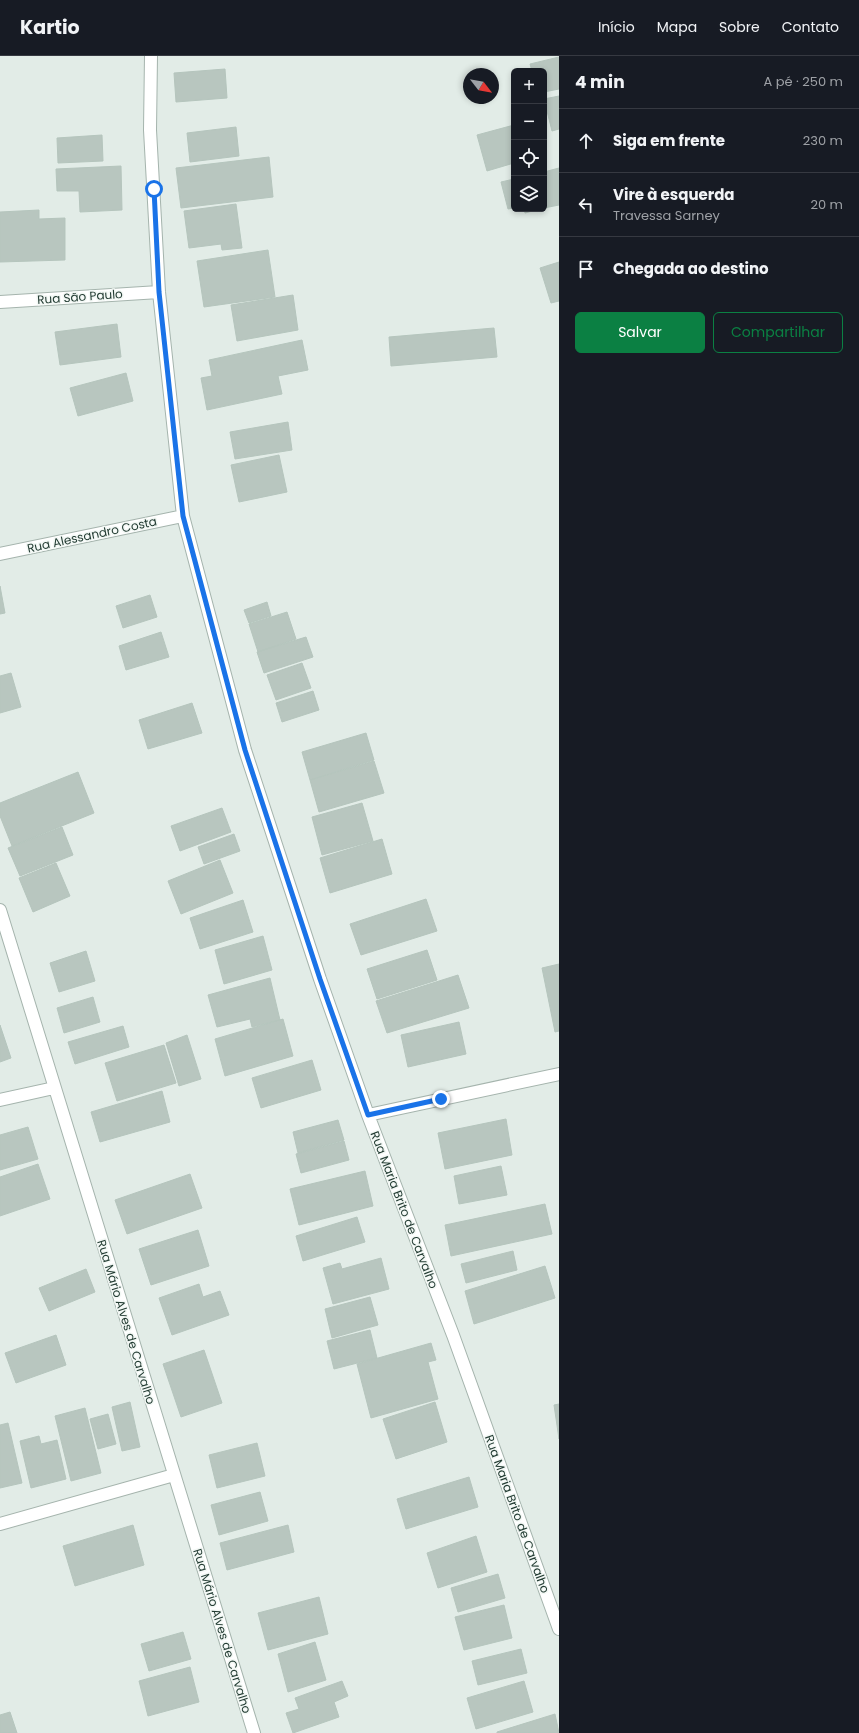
<!DOCTYPE html>
<html lang="pt">
<meta charset="utf-8">
<style>
body{margin:0;font-family:Poppins,sans-serif;background:#242831;color:#f1f3f6}
.controls{position:absolute;right:12px;top:12px;display:grid;overflow:hidden;border-radius:6px;box-shadow:0 2px 6px #0003}
.controls button{width:36px;height:36px;display:grid;place-items:center;padding:0;border:0;border-bottom:1px solid #363941;background:#171b24;color:#f1f3f6;font:20px sans-serif}
.compass{position:absolute;left:463px;top:12px;width:36px;height:36px;border-radius:50%;background:#171b24;box-shadow:0 2px 6px #0003;rotate:121deg}
.stop{position:absolute;width:12px;height:12px;margin:-9px;border:3px solid #1a73e8;border-radius:50%;background:#fff}
.stop.end{background:#1a73e8;border-color:#fff;box-shadow:0 1px 4px #0008}
.list{margin:0;padding:0;list-style:none}
h2{display:flex;justify-content:space-between;align-items:center;height:52px;margin:0;padding:0 16px;font-size:17px}
h2 small{font-size:13px;font-weight:400;color:#9ea1a6}
.list li{display:grid;grid-template-columns:26px 1fr auto;gap:12px;align-items:center;box-sizing:border-box;height:64px;padding:0 16px;border-top:1px solid #363941}
.list b{display:block;font-size:15px;white-space:nowrap}
.list p{margin:0;font-size:13px;white-space:nowrap;color:#9ea1a6}
.list em{font-size:13px;font-style:normal;color:#9ea1a6}
.actions{display:flex;gap:8px;padding:12px 16px}
.actions a{flex:1;padding:9px 0;border:1px solid #0b8043;border-radius:6px;text-align:center;font-size:14px;color:#0b8043}
.actions .main{background:#0b8043;color:#fff}
.icon{flex:none;width:22px;height:22px;fill:none;stroke:currentColor;stroke-width:2;stroke-linecap:round;stroke-linejoin:round}
.map{position:relative;flex:none;width:559px;height:1677px;overflow:hidden}
header{display:flex;align-items:center;gap:24px;box-sizing:border-box;height:56px;padding:0 20px;background:#171b24;border-bottom:1px solid #363941}
header strong{font-size:19px}
nav{display:flex;gap:22px;margin-inline-start:auto;font-size:14px}
main{display:flex}
aside{flex:1;background:#171b24}
.map>svg:first-child{display:block}
</style>
<header>
<strong>Kartio</strong>
<nav><a>Início</a><a>Mapa</a><a>Sobre</a><a>Contato</a></nav>
</header>
<main>
<div class="map">
<svg width="559" height="1677" viewBox="0 0 559 1677">
<rect width="100%" height="100%" fill="#e2ece7"/>
<path fill="#b8c6bf" stroke="#b5c5bd" d="M559,1V33L544,36V15H532L530,8Z
M225,13L227,42L176,46L174,17Z
M559,40V73L552,75L544,43Z
M514,69V107L487,115L477,79Z
M236,71L239,100L190,106L187,77Z
M102,79L103,105L58,107L57,82Z
M269,101L273,141L181,152L176,112Z
M121,110L122,154L80,156L79,135H57L56,113Z
M559,112V149L544,152V116Z
M514,123V152L508,153L501,126Z
M236,148L242,192L222,194L221,188L189,192L184,155Z
M524,153H540L525,157Z
M39,154V163L65,162V204L0,206V156Z
M268,194L275,241L204,251L197,205Z
M559,206V245L551,247L540,212Z
M293,239L298,274L237,285L231,249Z
M117,268L121,301L60,309L55,276Z
M494,272L497,301L391,310L389,281Z
M302,284L308,314L278,320L282,338L207,354L201,322L212,320L209,304Z
M126,317L133,345L78,360L70,332Z
M288,366L292,394L235,403L230,376Z
M279,399L287,436L239,446L231,409Z
M0,530L5,557L0,558Z
M150,539L157,561L123,572L116,550Z
M267,546L271,560L249,567L244,554Z
M287,556L296,583L258,596L249,568Z
M161,576L169,601L126,614L119,590Z
M306,581L313,601L264,617L257,596Z
M302,607L311,632L276,644L267,619Z
M11,617L21,651L0,657V620Z
M313,635L319,654L282,666L276,647Z
M192,647L202,677L148,693L139,664Z
M366,677L374,704L310,724L302,696Z
M374,705L384,737L319,756L310,724Z
M78,716L94,757L12,790L0,760V747Z
M362,747L373,785L322,799L312,761Z
M222,752L231,776L180,795L171,770Z
M62,771L73,799L20,820L8,792Z
M234,778L240,795L204,808L198,791Z
M382,783L392,818L330,837L320,802Z
M220,804L233,837L181,858L168,825Z
M56,807L70,840L33,856L19,822Z
M426,843L437,875L361,899L350,868Z
M243,844L253,876L200,893L190,862Z
M263,880L272,914L224,928L215,894Z
M427,894L437,924L377,943L367,913Z
M86,895L95,925L59,936L50,907Z
M559,908V975L555,976L542,912Z
M458,919L469,952L387,977L376,945Z
M270,922L280,964L252,971L250,963L217,971L208,939Z
M93,941L100,966L64,977L57,952Z
M283,963L293,1000L225,1020L215,983Z
M459,966L466,998L408,1011L401,979Z
M0,969L11,1002L0,1006Z
M123,970L129,991L75,1008L68,986Z
M187,979L201,1023L179,1030L166,987Z
M164,989L176,1027L117,1045L105,1007Z
M312,1004L321,1034L261,1052L252,1022Z
M162,1035L170,1066L100,1086L91,1056Z
M506,1063L512,1099L445,1113L438,1077Z
M338,1064L344,1084L298,1097L293,1076Z
M28,1071L38,1103L0,1114V1079Z
M344,1085L349,1104L301,1117L296,1098Z
M38,1108L50,1143L0,1160V1121Z
M501,1110L507,1139L459,1148L454,1120Z
M365,1115L373,1150L299,1169L290,1133Z
M190,1118L202,1152L127,1178L115,1144Z
M545,1148L552,1178L451,1200L445,1169Z
M357,1161L365,1186L303,1205L296,1180Z
M198,1174L209,1210L151,1229L139,1193Z
M513,1195L517,1214L466,1227L461,1208Z
M381,1202L389,1233L333,1248L323,1212L340,1207L342,1213Z
M545,1210L555,1242L474,1268L465,1235Z
M86,1213L95,1236L49,1255L39,1232Z
M199,1228L203,1241L220,1235L229,1259L172,1279L159,1242Z
M370,1241L378,1269L332,1282L325,1253Z
M370,1274L377,1302L334,1313L327,1285Z
M56,1279L66,1309L16,1327L5,1297Z
M431,1287L436,1304L428,1306L438,1343L371,1362L357,1308Z
M204,1294L222,1347L181,1361L163,1308Z
M130,1346L140,1391L122,1395L112,1351Z
M435,1346L447,1386L396,1403L383,1363Z
M559,1348V1383L554,1349Z
M85,1352L101,1417L71,1425L55,1360Z
M108,1358L116,1388L98,1393L90,1363Z
M8,1367L22,1427L0,1432V1369Z
M39,1380L41,1388L57,1384L66,1423L31,1432L20,1385Z
M257,1387L265,1420L217,1432L209,1399Z
M469,1421L478,1451L406,1473L397,1443Z
M260,1436L268,1465L219,1479L211,1449Z
M133,1469L144,1509L75,1530L63,1490Z
M288,1469L294,1496L227,1514L220,1487Z
M476,1480L487,1516L438,1532L427,1497Z
M498,1518L505,1542L458,1556L451,1532Z
M319,1541L328,1578L268,1594L258,1557Z
M504,1549L512,1582L464,1594L455,1561Z
M183,1576L191,1603L149,1615L141,1588Z
M315,1586L326,1624L288,1636L278,1598Z
M521,1593L527,1617L478,1629L472,1605Z
M190,1611L199,1646L148,1660L139,1625Z
M342,1625L348,1640L334,1646L339,1661L293,1677L286,1657L299,1653L295,1642Z
M524,1625L533,1656L476,1673L467,1642Z
M10,1656L17,1677H0V1659Z
M555,1658L559,1677H497V1676Z"/>
<g fill="none" stroke-linecap="round" stroke-linejoin="round">
<defs>
<path id="minor" d="M151,0L150,74L159,236L183,460L245,694L320,923L368,1059L453,1279L559,1573
M0,246L159,236
M0,498L183,460
M0,854L254,1677
M0,1044L54,1032
M368,1059L559,1018
M0,1468L174,1419"/>
</defs>
<use href="#minor" stroke="#a5b4ad" stroke-width="14"/>
<use href="#minor" stroke="#fff" stroke-width="12"/>
</g>
<g fill="none" stroke-linecap="round" stroke-linejoin="round">
<path stroke="#1a73e8" stroke-width="5" d="M154,133L159,236L183,460L245,694L320,923L368,1059L441,1043"/>
</g>
<g text-anchor="middle" stroke-width="3" stroke-linejoin="round" paint-order="stroke">
<g font-size="12" fill="#233c33" stroke="#f3f8f5">
<text transform="translate(80 241) rotate(-4)" y="4">Rua São Paulo</text>
<text transform="translate(92 479) rotate(-12)" y="4">Rua Alessandro Costa</text>
<text transform="translate(404 1154) rotate(69)" y="4">Rua Maria Brito de Carvalho</text>
<text transform="translate(126 1266) rotate(73)" y="4">Rua Mário Alves de Carvalho</text>
<text transform="translate(517 1458) rotate(70)" y="4">Rua Maria Brito de Carvalho</text>
<text transform="translate(222 1575) rotate(73)" y="4">Rua Mário Alves de Carvalho</text>
</g>
</g>
</svg>
<div class="controls">
<button>+</button>
<button>−</button>
<button><svg class="icon" aria-label="locate" viewBox="0 0 24 24"><circle cx="12" cy="12" r="6"/><path d="M12 2v4M12 18v4M2 12h4M18 12h4"/></svg></button>
<button><svg class="icon" aria-label="layers" viewBox="0 0 24 24"><path d="M12 4l9 5-9 5-9-5zM3 14l9 5 9-5"/></svg></button>
</div>
<svg class="compass" viewBox="-18 -18 36 36"><path d="M0-13l5 13h-10z" fill="#e53935"/><path d="M0 13l5-13h-10z" fill="#9ea1a6"/></svg>
<div class="stop" style="left:154px;top:133px"></div>
<div class="stop end" style="left:441px;top:1043px"></div>
</div>
<aside>
<h2>4 min<small>A pé · 250 m</small></h2>
<ul class="list">
<li><svg class="icon" aria-label="ahead" viewBox="0 0 24 24"><path d="M12 20V5M6 11l6-6 6 6"/></svg><div><b>Siga em frente</b></div><em>230 m</em></li>
<li><svg class="icon" aria-label="left" viewBox="0 0 24 24"><path d="M17 20v-9H6M10 6l-5 5 5 5"/></svg><div><b>Vire à esquerda</b><p>Travessa Sarney</p></div><em>20 m</em></li>
<li><svg class="icon" aria-label="arrive" viewBox="0 0 24 24"><path d="M6 21V4h12l-3 4 3 4H6"/></svg><div><b>Chegada ao destino</b></div></li>
</ul>
<div class="actions"><a class="main">Salvar</a><a>Compartilhar</a></div>
</aside>
</main>
